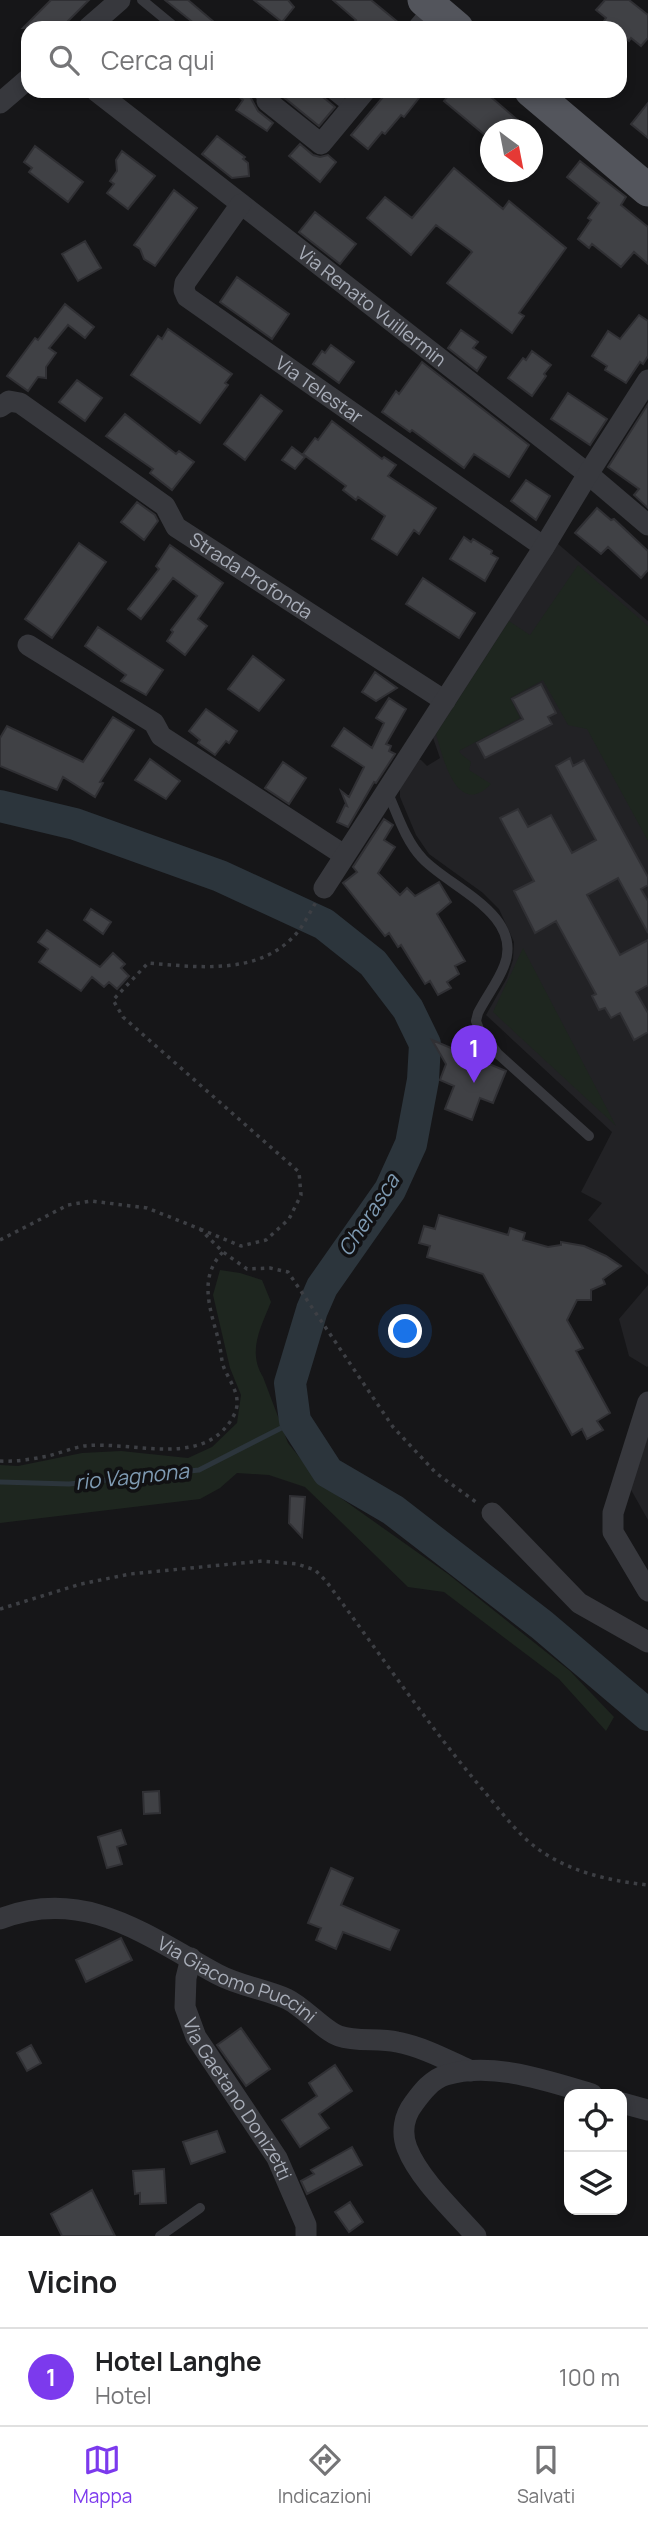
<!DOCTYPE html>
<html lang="it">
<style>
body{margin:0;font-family:Manrope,sans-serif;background:#f2f2f2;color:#202124}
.controls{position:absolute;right:21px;bottom:21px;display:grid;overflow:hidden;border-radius:14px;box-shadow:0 4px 10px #0003}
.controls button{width:63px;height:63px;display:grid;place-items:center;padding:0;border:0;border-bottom:2px solid #e0e0e0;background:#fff;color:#202124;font:35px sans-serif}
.compass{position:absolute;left:480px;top:119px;width:63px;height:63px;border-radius:50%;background:#fff;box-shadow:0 4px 10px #0003;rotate:148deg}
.you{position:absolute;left:406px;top:1332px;width:24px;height:24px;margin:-18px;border:5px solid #fff;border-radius:50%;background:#1a73e8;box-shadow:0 0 0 10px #1a73e833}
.badge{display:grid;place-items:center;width:46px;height:46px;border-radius:50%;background:#7c3aed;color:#fff;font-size:23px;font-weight:700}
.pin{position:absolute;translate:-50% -58px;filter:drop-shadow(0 2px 4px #0008)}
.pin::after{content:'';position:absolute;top:37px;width:24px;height:21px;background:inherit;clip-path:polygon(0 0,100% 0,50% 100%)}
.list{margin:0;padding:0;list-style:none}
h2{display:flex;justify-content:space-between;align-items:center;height:91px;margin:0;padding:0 28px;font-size:30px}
h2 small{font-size:23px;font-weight:400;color:#757577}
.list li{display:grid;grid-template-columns:46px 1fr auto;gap:21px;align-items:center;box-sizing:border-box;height:98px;padding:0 28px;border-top:2px solid #e0e0e0}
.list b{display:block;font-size:26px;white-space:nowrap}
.list p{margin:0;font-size:23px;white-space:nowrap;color:#757577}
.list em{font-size:23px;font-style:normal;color:#757577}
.icon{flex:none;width:38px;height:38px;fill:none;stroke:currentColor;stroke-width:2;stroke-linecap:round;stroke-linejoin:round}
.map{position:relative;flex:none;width:648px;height:2236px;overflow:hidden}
.search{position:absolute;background:#fff;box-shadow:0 4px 10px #0003;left:21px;right:21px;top:21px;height:77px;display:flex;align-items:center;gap:18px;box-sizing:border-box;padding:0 24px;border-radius:21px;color:#757577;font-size:26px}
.sheet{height:189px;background:#fff}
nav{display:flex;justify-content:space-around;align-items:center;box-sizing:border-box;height:98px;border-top:2px solid #e0e0e0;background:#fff;font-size:19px;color:#757577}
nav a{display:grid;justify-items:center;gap:4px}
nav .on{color:#7c3aed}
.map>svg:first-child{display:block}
</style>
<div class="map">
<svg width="648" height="2236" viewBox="0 0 648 2236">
<rect width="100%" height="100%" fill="#161618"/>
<path fill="#222225" d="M557,543L648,621V1275L588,1220L602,1203L581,1192L612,1132L486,1015L507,978L513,960L514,942L499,909L483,893L429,854L416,835L400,797V784L417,759L421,760L427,766L440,758L432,735Z
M648,1285V1366L647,1367L629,1356L619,1319Z
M648,1436V1520L630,1488Z"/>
<path fill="#1e261f" d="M578,565L648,626V841L587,729L568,725L543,680L510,698L520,718L459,751L461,754L471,762L469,770L491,784C457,819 443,758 436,734L509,621L530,635Z
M523,948L616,1126L493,1012Z
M220,1270L240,1273L262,1280L271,1302C261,1327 247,1351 263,1377L288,1443L321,1484L448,1574L570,1671L614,1717L606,1731L559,1679L444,1592L408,1587L305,1487L269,1475L237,1473L220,1488L200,1499L0,1523V1465L18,1466L82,1453L121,1451L188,1458L212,1447L237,1423L241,1395L230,1368L213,1295Z"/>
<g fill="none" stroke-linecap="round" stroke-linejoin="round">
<path stroke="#2c353c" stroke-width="5" d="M0,1482L69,1484L199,1470L295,1421"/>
<path stroke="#2c353c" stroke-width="32" d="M0,806L75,824L220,876L324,924L373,963L408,1009L425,1044L423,1080L411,1144L390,1190L322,1287L312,1310L290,1383L295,1421L328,1472L393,1510L542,1625L648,1715"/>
</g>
<path fill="#404145" stroke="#303034" stroke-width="2" d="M51,0H89L61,28H23Z
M165,0H188L221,28H200Z
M254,0H288L294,7L282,22Z
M333,0H371L405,28H349L356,20Z
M605,0H629L648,15V38L641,46L631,38L629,41L620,33V28H614L604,21L606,18L596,10Z
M232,91H247L258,111L273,123L267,131L236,110L243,100Z
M276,91H320L323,97L335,107L319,126Z
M388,91H410L419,98L404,117L401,115L385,134L382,132L368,149L351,135Z
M452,91H484L529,130H491V140L444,101Z
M648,103V138L631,124Z
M217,136L245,157L243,159L248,163L249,176L232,178L202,154Z
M300,144L313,155L320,157L328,155L336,162L320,182L289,156Z
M35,146L83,182L68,202L29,172L32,168L24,162Z
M122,151L155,176L128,209L107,193L114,184L110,181L117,171L116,160Z
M580,161L626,197L621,205L648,227V264L634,252L621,267L592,244L589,248L578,239L591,220L588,218L599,203L567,177Z
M454,168L503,209L509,201L566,248L519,313L524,316L512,333L447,283L472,252L470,250L436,225L411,255L367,218L385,197L412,218Z
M174,190L197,208L155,266L144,259L140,249L134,245Z
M315,212L356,244L340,264L299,232Z
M85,241L101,268L78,281L62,254Z
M237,277L289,314L272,339L220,302Z
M65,304L94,327L85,338L68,325L49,348L56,353L46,367V378L38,377L28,391L7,376L35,338L38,340Z
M639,315L648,321V356L643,364L640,362L626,383L605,370L607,366L592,356L608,331L620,339Z
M168,329L232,374L225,383L228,385L200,423L131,375L158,336L162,339Z
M461,330L478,342L473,348L486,357L477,371L448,348Z
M331,345L354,362L339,383L313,364L322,351L325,353Z
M532,351L551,365L544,374L546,376L532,396L508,378L523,358L526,360Z
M422,362L529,445L509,477L474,454L464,468L412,430L410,432L382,412L396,391L399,394Z
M77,380L102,398L85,421L59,402Z
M568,393L607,419L590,445L551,419Z
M261,395L282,411L245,460L224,444Z
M648,404V508L634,495L639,489L608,467Z
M125,414L176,454L179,451L194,462L172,490L150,473L153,469L106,436Z
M332,421L382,459L384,457L396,465L388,476L436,508L419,534L414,530L397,555L372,539L385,516L358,497L356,500L343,490L346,486L303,454L315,438L318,440Z
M292,447L305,457L295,469L282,460Z
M526,480L550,496L536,520L511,501Z
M137,502L155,515L158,521L144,540L121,522Z
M597,508L611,520L614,519L648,551V570L641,578L608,547L601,554L575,533Z
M464,537L471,542L473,539L492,551L491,554L498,558L485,581L450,559Z
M79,543L106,562L52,638L25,619Z
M170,545L223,583L198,619L207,626L185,655L167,641L173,632L171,630L197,596L173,578L141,619L128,609L159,569L156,566Z
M423,578L475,613L459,638L406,604Z
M98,627L163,670L146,695L121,681L126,675L85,646Z
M253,656L284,680L259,711L228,689Z
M375,672L397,688L376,701L362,692Z
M541,684L556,713L548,717L552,724L485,758L477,743L523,719L512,699Z
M389,698L406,709L386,744L391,746L389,751L395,754L376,783L374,782L348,827L337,822L345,805L347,806L341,791L349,797L364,767L332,746L344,728L372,748L384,723L376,718Z
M206,709L237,731L229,743L226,741L215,755L198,743L200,740L189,731Z
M113,717L134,730L100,782L103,783L95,797L63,777L57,790L0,766V738L7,726L83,762Z
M570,758L573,766L584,760L648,877V885L641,889L648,901V933L618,878L587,895L620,955L648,940V985L636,992L648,1013V1032L634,1040L620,1013L611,1018L605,1008L599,1010L592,996L596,994L556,921L535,933L514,891L534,881L500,818L518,809L528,827L551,815L572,853L596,840L556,766Z
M150,759L180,781L166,799L135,780Z
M283,762L306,778L289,804L265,788Z
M384,819L393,825L384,840L395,847L378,873L400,895L407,888L415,896L439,882L451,902L437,914L465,961L455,966L459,974L447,982L451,988L438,995L430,981L425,984L401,945L398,947L389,933L385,936L343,883L357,872L353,867Z
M91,909L111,922L103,934L84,920Z
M47,930L100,967L113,953L125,964L121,968L129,976L117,989L109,982L104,987L92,977L81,991L39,962L48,949L38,942Z
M432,1040L506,1071L493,1103L480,1098L472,1120L445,1109L454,1086L440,1080L446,1064Z
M439,1215L508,1235L510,1228L525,1233L523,1240L548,1247L561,1245V1242L584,1246L606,1256L621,1266L603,1279L605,1284L591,1290V1300H577L567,1320L583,1348L576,1351L610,1413L597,1421L603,1430L587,1439L582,1429L572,1435L483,1274L427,1257L430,1246L419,1243L424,1226L435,1229Z
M290,1496L305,1497L302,1537L289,1523Z
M159,1791L160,1813L144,1814L143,1792Z
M121,1830L126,1844L117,1847L122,1864L107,1868L98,1837Z
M331,1868L353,1878L341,1905L399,1930L390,1950L343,1932L336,1949L316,1940L321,1928L308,1923Z
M121,1938L132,1960L86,1982L76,1960Z
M241,2028L270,2069L246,2086L217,2045Z
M31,2045L41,2063L27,2071L17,2053Z
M335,2065L352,2091L319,2114L329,2128L300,2147L282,2120L317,2096L309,2083Z
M217,2131L225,2152L191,2164L183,2142Z
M352,2147L362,2165L307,2194L301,2181L314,2174L311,2170Z
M164,2169L166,2203L140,2204V2193L135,2194L133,2171Z
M92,2190L115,2236H62L51,2214Z
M350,2202L363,2222L349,2232L335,2212Z"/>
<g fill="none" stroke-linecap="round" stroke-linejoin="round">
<path stroke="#3d3f44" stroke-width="3.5" stroke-dasharray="3.5 5" stroke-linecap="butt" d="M200,1229L241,1246L266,1240L289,1219L301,1195L299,1172L123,1017L113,1000L148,963C197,967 259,976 296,934C304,925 310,912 316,902
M0,1240L68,1205L91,1201L147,1208L200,1229L223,1252L247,1269L270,1268L288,1272L393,1427L436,1473L476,1502
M0,1461C15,1462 33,1459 48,1456C60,1453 72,1448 84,1446C134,1440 207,1471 235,1413C242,1396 230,1382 224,1368C221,1360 221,1350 219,1342C211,1311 197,1278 223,1252
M0,1609L81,1584L130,1574L262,1561L297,1564L315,1570L326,1581C378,1651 427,1724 483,1790C500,1810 517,1834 538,1849C570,1872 610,1881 648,1885"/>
<path stroke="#37383d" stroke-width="10" d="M142,0L176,28
M255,91L267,101
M328,91L350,109
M387,791C397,813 405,840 422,858C448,887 525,914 504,966C498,982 486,997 478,1013L476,1021L479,1029L498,1054L589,1136
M160,2236L200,2208"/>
<g stroke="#37383d" stroke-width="21">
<path d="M88,28L120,0"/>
<path d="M418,28L434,9"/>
<path id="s1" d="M96,91L588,474L648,525"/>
<path d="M267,101L321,144L365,91"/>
<path d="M0,103L28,79"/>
<path id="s2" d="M241,204L185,283L184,290L187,297L544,547"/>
<path id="s3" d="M0,407L9,401L20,403L165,506L176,527L445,701"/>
<path d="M28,645L154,723L161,736L344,855"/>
<path d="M324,888L544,547L588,474L648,380"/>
<path d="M648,1402L613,1513V1532L648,1591"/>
<path d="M492,1513L579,1603L648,1642"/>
<path id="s4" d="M0,1919C84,1886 147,1936 217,1974C239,1986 265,1989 287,1999C304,2007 324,2031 339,2036C356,2042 379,2038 397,2042C423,2047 447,2060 471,2071"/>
<path id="s5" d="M191,1958L186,1978L185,2007L196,2037L277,2158L306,2225V2236"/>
<path d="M622,2103L648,2110"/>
<path d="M476,2236C454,2211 419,2179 407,2148C401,2132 404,2116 414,2103C422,2092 432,2079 446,2075C492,2061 548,2081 592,2094"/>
</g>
<path stroke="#53555c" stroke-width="33" d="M424,0L457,28
M531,91L648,190"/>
</g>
<g text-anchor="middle" stroke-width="7" stroke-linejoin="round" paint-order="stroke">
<g font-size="19" fill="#a8adb8" stroke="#111113">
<text dy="7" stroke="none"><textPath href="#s1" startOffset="350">Via Renato Vuillermin</textPath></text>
<text dy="7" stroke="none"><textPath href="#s2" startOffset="273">Via Telestar</textPath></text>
<text dy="7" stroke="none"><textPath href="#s3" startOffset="313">Strada Profonda</textPath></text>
<text dy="7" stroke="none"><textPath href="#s4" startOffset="254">Via Giacomo Puccini</textPath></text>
<text dy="7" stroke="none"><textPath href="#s5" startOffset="156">Via Gaetano Donizetti</textPath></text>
</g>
<g font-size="21" font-style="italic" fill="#7f9bb3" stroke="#111113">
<text transform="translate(369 1215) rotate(-57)" y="7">Cherasca</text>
<text transform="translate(132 1477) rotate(-6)" y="7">rio Vagnona</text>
</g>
</g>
</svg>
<div class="controls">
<button><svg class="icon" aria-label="locate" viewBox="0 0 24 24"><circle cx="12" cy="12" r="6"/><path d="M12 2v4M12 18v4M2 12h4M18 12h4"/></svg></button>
<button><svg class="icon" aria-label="layers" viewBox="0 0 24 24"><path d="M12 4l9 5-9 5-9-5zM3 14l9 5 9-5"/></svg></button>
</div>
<svg class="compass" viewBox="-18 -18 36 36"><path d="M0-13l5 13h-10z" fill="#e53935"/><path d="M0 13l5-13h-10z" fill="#757577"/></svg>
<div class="you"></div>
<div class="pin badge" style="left:474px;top:1083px">1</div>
<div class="search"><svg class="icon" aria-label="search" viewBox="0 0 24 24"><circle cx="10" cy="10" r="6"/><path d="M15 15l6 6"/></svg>Cerca qui</div>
</div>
<section class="sheet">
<h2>Vicino<small></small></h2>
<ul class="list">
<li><span class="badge">1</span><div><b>Hotel Langhe</b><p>Hotel</p></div><em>100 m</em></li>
</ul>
</section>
<nav>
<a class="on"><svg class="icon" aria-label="map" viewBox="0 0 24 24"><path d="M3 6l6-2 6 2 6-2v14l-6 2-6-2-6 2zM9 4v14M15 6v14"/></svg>Mappa</a>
<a><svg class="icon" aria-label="directions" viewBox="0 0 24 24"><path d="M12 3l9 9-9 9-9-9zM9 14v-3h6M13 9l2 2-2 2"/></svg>Indicazioni</a>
<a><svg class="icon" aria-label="saved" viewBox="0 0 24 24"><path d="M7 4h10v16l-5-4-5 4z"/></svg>Salvati</a>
</nav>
